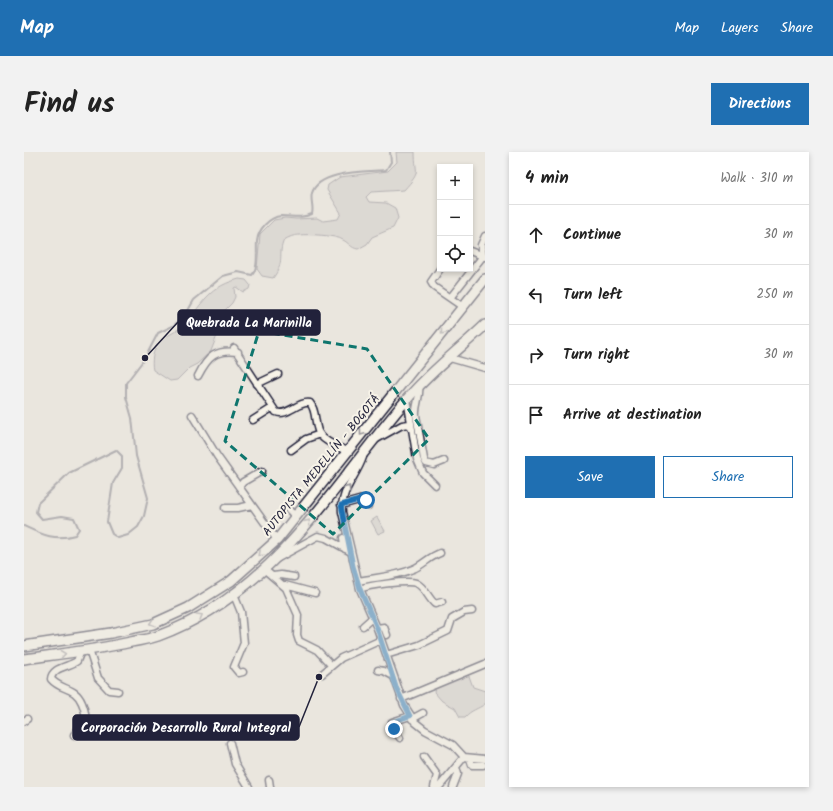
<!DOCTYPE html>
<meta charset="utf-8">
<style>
body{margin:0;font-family:Kalam,sans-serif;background:#f2f2f2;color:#222}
.controls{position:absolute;right:12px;top:12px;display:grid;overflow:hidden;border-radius:0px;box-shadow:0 2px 6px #0003}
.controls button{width:36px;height:36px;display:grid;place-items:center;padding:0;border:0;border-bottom:1px solid #e0e0e0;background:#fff;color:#222;font:20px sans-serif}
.stop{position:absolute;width:12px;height:12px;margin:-9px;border:3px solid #1f6fb2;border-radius:50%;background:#fff}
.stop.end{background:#1f6fb2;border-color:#fff;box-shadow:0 1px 4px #0008}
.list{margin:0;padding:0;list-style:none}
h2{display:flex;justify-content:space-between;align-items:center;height:52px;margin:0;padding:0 16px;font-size:17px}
h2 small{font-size:13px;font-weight:400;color:#767676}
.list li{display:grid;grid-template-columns:26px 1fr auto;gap:12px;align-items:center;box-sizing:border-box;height:60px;padding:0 16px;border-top:1px solid #e0e0e0}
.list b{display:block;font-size:15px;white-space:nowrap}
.list em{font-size:13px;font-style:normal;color:#767676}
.actions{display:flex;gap:8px;padding:12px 16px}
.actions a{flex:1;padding:9px 0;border:1px solid #1f6fb2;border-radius:0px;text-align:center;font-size:14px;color:#1f6fb2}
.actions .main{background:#1f6fb2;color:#fff}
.icon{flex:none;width:22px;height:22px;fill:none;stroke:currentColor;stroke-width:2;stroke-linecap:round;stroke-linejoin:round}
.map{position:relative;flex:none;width:461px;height:635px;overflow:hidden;border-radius:0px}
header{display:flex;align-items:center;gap:24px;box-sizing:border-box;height:56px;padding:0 20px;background:#1f6fb2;color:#fff}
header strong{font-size:19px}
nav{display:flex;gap:22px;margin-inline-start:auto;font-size:14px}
.intro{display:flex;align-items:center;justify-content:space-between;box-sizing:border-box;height:96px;padding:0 24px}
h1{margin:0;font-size:28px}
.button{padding:10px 18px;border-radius:0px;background:#1f6fb2;color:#fff;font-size:14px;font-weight:700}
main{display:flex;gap:24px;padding:0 24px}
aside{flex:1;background:#fff;border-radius:0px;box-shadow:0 2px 6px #0003}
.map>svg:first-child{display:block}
</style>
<header>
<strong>Map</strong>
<nav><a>Map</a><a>Layers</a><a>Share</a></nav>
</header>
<div class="intro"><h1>Find us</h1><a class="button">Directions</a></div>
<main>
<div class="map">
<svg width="461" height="635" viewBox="0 0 461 635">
<rect width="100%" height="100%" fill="#eae6de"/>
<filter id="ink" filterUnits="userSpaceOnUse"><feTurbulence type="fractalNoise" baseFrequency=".025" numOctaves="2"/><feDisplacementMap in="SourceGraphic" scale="8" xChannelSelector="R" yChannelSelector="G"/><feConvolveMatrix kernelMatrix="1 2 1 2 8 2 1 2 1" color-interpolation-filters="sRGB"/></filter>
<g filter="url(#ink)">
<path fill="#cdc9c6" stroke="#787680" d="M372,0H391C391,23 398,18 380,38L347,40L342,45L345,50L362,51L371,56L374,66L369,76L348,85L343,92L334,97C327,96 325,91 319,88C312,83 284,82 275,83C270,83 265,85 260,88C253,103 262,109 249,126L238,124L233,117L236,82L250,68L261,66L272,67L293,66L299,69L314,67L317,61L303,38L304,33L316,25L364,19L373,10Z
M215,127L222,128L226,133L225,137L219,140L212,135L210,136L211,145L208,151L199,160L193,172L194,181L187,199L173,212L165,216L153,228L146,229L129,218C127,210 129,198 134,191C139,184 148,183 154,177C179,157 178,137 215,127Z
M353,365L361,379L354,382L347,369Z
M441,523L445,524L449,535L461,539V552C454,557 447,558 441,565H436L431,556L418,549L410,540L412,535Z"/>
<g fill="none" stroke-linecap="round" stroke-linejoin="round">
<path stroke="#716f7b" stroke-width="2" d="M0,374C19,383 31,389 51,383L55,377L50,366L38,364L18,367L12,360L14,351L45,321L92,298L98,304V316L89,331L83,370L88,382L94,386L104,383L114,375L120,364L124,346L112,304L108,266L102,245V231L121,206L134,181L149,174L162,162L170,148L199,124L214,120L228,123C235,116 232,99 233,89C234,78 245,65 257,64C269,64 276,67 288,62C290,54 286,48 288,41C295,18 343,20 362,18L367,10L366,0"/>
<defs>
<path id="minor" d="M446,99L461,105
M416,117L407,130L410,135L439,155
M426,146L459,104L457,93L461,84
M210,196L252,260C263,265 274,249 286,251C294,260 289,275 297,284C303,291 315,295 324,300
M426,206L461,216
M174,224C184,204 192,197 214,200
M233,232L254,222
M395,233C397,245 391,252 392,263L400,307L402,311L410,313L420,309
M383,247L393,307L399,321L411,333
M168,263L193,304L253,388
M229,268L248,256
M351,288L378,273L385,272L388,278
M267,298L282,287L296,282
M339,305C333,324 316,339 318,360L336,437L353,476L380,553L391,570L401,578L429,593L440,605L461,607
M215,335L219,330L238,319
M317,353L339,347L342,348L344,354
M262,355L268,361L275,362
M201,356H214L228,353
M319,386L321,397
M254,406L294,384L302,386L327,400
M241,418L262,436L274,463L273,483L275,489L293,498L307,513
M249,424L257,423L270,425
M334,429C352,425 371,425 389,417C399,413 405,405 416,401
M261,433L291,441
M336,437C344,433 384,428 392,431C401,435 404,446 411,452L418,450
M210,443L217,460L220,491L210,515L215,521L219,520
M339,474L348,466
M353,476L360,475L363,483
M65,498L74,526L85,538L94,539
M362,503L395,493L424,479L428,467L440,460L448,459
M354,518L360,519L369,524
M298,522L317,506L357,488
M377,547L461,512
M388,567L399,561
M0,569L3,567
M50,583L61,566C62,561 60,556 58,551C51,534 37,539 27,527C28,515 45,515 53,509L57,499
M376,586L370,577L368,570L386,564
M206,591L211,612L225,635
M400,605L413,623L410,635
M446,607L448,613H459
M245,628L246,635
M415,635L440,605
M429,635L434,622L432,615"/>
<path id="highway" d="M0,494L87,481L129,472L164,456L207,429L253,388L461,127
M0,507C36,502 72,498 107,490C116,488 126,487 134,484C251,441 307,335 384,246C407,219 436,197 461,173"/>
</defs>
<use href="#minor" stroke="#22223b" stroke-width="9"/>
<use href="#highway" stroke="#22223b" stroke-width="12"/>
<use href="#minor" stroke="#f7f3e8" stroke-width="6"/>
<use href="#highway" stroke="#f7f3e8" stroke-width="9"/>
</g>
<defs><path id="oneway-chevron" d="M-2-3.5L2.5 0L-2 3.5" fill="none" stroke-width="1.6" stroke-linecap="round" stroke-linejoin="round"/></defs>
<g stroke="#97959a">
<use href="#oneway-chevron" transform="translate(419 180) rotate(128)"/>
<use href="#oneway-chevron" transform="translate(338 281) rotate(128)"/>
<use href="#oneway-chevron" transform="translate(324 336) rotate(-57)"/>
<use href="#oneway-chevron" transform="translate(284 370) rotate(-51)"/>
<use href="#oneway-chevron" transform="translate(237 402) rotate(138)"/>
<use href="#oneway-chevron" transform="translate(176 464) rotate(-31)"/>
<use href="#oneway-chevron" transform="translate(128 471) rotate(162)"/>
<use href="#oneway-chevron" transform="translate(39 502) rotate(-8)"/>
</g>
</g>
<g fill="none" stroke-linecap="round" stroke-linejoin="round" filter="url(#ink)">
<path stroke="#1f6fb2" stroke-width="5" d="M342,348L339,347L317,353L329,414L336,437L353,476L372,535L386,564L368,570L370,577"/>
</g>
<path d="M0 0H461V635H0ZM235,179L343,197L405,287L309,382L201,289Z" fill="#eae6de" fill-opacity=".55" fill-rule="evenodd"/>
<path fill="none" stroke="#0f766e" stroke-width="3" stroke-dasharray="8 5" stroke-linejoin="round" d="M235,179L343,197L405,287L309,382L201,289Z"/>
<g text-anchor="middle" stroke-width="4" stroke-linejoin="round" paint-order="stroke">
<g font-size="12" fill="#22223b" stroke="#f7f3e8">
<text transform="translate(297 313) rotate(-51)" y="4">AUTOPISTA MEDELLÍN - BOGOTÁ</text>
</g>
</g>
<path fill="none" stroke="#22223b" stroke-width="1.5" d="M121 206L154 170M295 525L275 575"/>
<g fill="#22223b" stroke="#f7f3e8" stroke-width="1.5">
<circle cx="121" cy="206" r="4"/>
<circle cx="295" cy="525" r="4"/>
</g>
<g fill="#22223b" stroke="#22223b" stroke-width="1.5">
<rect x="154" y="158" width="142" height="25" rx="4"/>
<rect x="49" y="563" width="226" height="25" rx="4"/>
</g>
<g font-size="13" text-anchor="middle" font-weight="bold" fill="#fff">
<text x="225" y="175">Quebrada La Marinilla</text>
<text x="162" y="580">Corporación Desarrollo Rural Integral</text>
</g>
</svg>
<div class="controls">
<button>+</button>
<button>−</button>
<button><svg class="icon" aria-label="locate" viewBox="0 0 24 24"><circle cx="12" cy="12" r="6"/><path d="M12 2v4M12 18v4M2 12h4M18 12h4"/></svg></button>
</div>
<div class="stop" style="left:342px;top:348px"></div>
<div class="stop end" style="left:370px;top:577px"></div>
</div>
<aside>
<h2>4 min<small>Walk · 310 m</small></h2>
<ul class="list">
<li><svg class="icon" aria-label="ahead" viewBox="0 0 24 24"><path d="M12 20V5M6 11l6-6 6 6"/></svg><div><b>Continue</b></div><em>30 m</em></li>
<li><svg class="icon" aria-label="left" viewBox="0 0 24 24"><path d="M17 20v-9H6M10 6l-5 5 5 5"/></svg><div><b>Turn left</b></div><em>250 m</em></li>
<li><svg class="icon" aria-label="right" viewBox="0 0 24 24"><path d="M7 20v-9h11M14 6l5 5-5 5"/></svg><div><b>Turn right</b></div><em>30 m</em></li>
<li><svg class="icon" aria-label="arrive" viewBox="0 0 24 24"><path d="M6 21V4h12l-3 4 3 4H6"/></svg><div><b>Arrive at destination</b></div></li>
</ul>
<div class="actions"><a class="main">Save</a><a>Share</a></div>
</aside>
</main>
